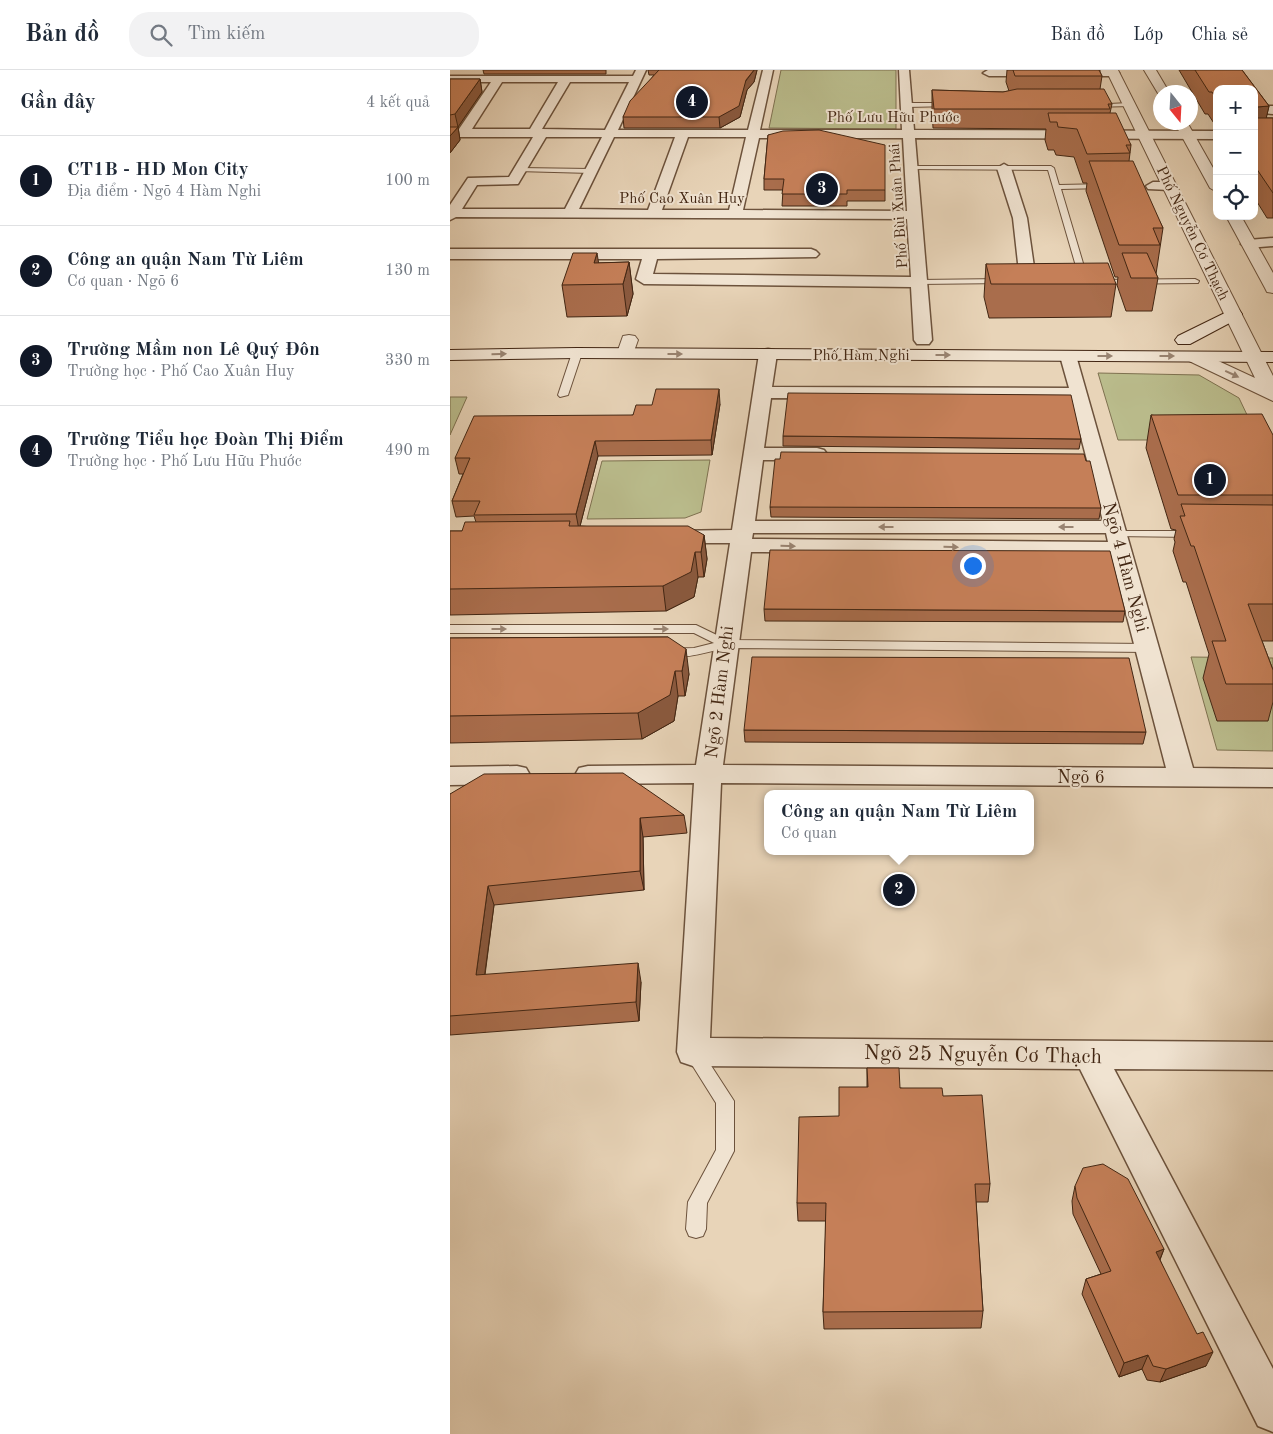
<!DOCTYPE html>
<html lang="vi">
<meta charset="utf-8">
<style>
body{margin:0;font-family:"Old Standard TT",serif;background:#f2f2f3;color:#1f2937}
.controls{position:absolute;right:15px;top:15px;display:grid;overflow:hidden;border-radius:10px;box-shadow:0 5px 20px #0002}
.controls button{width:45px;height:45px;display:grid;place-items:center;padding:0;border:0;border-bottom:1px solid #e0e1e3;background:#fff;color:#1f2937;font:25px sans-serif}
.compass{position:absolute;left:703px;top:15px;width:45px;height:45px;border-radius:50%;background:#fff;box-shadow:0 5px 20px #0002;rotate:162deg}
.you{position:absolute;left:522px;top:495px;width:18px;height:18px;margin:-12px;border:4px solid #fff;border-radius:50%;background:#1a73e8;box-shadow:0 0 0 8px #1a73e833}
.badge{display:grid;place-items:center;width:32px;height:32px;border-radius:50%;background:#111827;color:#fff;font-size:16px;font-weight:700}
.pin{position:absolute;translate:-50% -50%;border:2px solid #fff;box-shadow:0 1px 5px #0006}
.popup{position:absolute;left:314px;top:720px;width:270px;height:65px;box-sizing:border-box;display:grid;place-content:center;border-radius:10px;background:#fff;filter:drop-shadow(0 1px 4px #0005);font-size:16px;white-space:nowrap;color:#747a83}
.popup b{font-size:19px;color:#1f2937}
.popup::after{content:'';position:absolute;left:50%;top:100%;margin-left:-10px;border:10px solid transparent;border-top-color:#fff}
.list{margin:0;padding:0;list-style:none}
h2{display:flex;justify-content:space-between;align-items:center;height:65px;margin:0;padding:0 20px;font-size:21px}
h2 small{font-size:16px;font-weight:400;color:#747a83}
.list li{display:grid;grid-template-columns:32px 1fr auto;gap:15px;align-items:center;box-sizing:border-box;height:90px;padding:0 20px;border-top:1px solid #e0e1e3}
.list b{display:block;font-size:19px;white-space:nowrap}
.list p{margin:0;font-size:16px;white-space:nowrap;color:#747a83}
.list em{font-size:16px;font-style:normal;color:#747a83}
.icon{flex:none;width:28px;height:28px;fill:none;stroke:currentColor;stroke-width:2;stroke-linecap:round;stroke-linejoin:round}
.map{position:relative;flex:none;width:823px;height:1364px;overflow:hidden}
header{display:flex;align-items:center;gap:30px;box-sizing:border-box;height:70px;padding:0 25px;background:#fff;border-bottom:1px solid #e0e1e3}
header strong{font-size:24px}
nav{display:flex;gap:28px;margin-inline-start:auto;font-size:18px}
.search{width:350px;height:45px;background:#f2f2f3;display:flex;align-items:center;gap:12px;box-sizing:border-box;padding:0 18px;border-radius:20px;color:#747a83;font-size:19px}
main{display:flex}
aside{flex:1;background:#fff}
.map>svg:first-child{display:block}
</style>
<header>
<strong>Bản đồ</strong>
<div class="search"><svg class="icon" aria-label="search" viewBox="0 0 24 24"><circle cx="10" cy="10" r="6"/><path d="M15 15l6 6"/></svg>Tìm kiếm</div>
<nav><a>Bản đồ</a><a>Lớp</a><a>Chia sẻ</a></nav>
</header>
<main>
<aside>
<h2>Gần đây<small>4 kết quả</small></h2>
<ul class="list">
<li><span class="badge">1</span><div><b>CT1B - HD Mon City</b><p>Địa điểm · Ngõ 4 Hàm Nghi</p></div><em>100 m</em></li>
<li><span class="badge">2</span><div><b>Công an quận Nam Từ Liêm</b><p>Cơ quan · Ngõ 6</p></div><em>130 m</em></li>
<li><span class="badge">3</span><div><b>Trường Mầm non Lê Quý Đôn</b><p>Trường học · Phố Cao Xuân Huy</p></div><em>330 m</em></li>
<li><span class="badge">4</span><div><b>Trường Tiểu học Đoàn Thị Điểm</b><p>Trường học · Phố Lưu Hữu Phước</p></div><em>490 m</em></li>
</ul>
</aside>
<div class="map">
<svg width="823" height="1364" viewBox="0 0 823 1364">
<rect width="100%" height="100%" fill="#e8d4b8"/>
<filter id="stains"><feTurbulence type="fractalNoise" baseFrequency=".004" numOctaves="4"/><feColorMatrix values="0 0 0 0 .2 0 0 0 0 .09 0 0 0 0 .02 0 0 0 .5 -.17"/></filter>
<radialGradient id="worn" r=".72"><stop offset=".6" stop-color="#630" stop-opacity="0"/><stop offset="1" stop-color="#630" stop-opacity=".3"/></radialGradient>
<path fill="#babc8c" stroke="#7e7150" d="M331,0H446V59L319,58Z
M648,303L749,305L789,328L809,370H668Z
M0,327H17L0,365Z
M260,390L251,442L235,448L137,449L152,391Z
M741,587L823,588V681L767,680Z"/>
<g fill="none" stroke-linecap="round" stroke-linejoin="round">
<defs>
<path id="service" d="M501,33L503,36L457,37L454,35L457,33Z
M679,33L681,36L642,37L639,35Z
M461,96H601L604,98L609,115L658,114L655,118L611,119L638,210L634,212L630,210L598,100L459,99Z
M69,98L141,99L144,101L141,103L67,101Z
M553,209H556V213L469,214L465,212L469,210Z
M745,209L749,211L748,213L648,214L644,212L648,210Z
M127,280L132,283L118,325L110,327L108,325L122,283Z
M667,461H742L748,464L742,467L663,466L661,464Z
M0,555H246L277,570L698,574L704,578L698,582L275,578C261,581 221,594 211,582L213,579L244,578L264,573L244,563H0Z
M243,975L249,977L284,1031V1081L257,1133L256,1159L253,1166L246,1168L239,1166L236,1159L238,1132L266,1080V1033L234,982L237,977Z"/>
<path id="minor" d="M186,0H196L168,60H298L313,0H323L310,60H452L449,0H459L464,60L767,61V69L465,68L482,270L479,274H467L464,270L461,217L194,214L186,209L192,189H0V179H361L366,181L369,184L366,187L207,189L203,204L461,207L457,149L6,147L0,150V135L18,108L59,107L83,67H0V59H9L41,12H0V6H183ZM52,12H108L80,59H22ZM120,12H179L155,60L92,59ZM96,67H152L115,139H12L27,115L68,114ZM164,67H225L198,140L129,139ZM238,67H296L279,140H212ZM309,68H453L457,141L293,140Z
M538,0H664L669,3L663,6H539L533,3Z
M804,31L812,36H823V44L805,42Z
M554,94L561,98L577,148L586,211L578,216L570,211L563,148L547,98Z
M703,112H720L727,116L720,120L698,119L696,116Z
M823,168V176L798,178L791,174L798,170Z
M318,279L324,280L327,284L322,317L619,318L610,286L613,282H625L743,698L823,699V717L271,713L260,968L823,972V1000L664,999L823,1299V1362L808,1356L630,999L243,996L231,992L227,982L244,713L138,714L129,712L125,705L129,698L138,696L246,695L280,473H219L211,472L208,467L211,462L219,461L282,460L309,284L312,280ZM321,328L621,329L653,451H305L313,390H367L374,388L377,384L374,380L367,378H314ZM303,463H656L658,472L302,469ZM301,482L661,485L716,698L273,695Z
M67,696L76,698L80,705L76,712L67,714L0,715V697Z"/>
<path id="tertiary" d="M656,0H668L823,306V331L737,290L734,286L737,282H749L805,308Z
M694,0H706L719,22L709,25Z
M724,52H737L767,105V122L760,118Z
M776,146H791L823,203V223L817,222L815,218Z
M179,265L185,266L188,270L182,287H170L167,283L173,266Z"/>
<path id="secondary" d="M783,239L789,240L792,244L789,248L740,274H728L725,270L728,266Z
M127,278L823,282V292L127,288L0,290V280Z"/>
</defs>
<use href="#service" stroke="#6c523c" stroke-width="2"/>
<use href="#minor" stroke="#6c523c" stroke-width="3"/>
<use href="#tertiary" stroke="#6c523c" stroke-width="2"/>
<use href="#secondary" stroke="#422613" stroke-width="2"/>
<use href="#service" fill="#f0e3d1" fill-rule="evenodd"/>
<use href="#minor" fill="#f0e3d1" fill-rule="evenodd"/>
<use href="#tertiary" fill="#f0e3d1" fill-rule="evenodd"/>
<use href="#secondary" fill="#f0e3d1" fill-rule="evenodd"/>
</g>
<path fill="#a96d4c" stroke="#422613" d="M33,0H156V4H34Z
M198,0H307L304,12L297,20L290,47L270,58H174L173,47L204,5H199Z
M557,0H650V2L652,6L650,19L662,34L660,43L681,75L679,91L713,158L706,204L708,208L702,241H676L667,215L668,207H665L636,121L637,113H633L624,87L606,85L604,80H598L595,70L596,59L483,58L482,39V20L553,22L559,21L556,12Z
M729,0H792L819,36L816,48H823V148H817L804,127V19H767V58L758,44H755Z
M0,9H30L32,22L8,57L10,70L0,83Z
M318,65L435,120V131H397V136H332L333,120H314V109Z
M179,192L183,224L177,246L117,247L112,215L149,193Z
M536,194L666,214L661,247L539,248L534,227Z
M270,334L262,385L148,386L130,456L254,465L257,489L254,507H248L244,527L216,541L0,545V461H12L26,452L24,446L6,447L2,431L13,404H9L5,388L183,345Z
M701,345L823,365V571H812L823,600V632L818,651H767L753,608L759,584L736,512H733L723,481L725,472L724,469L726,460L721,459L696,378Z
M333,366L631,369L629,379L333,376Z
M636,391L651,438L649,449L321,447L320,437Z
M314,539L675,541L673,552L315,551Z
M218,567L239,604L235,626H228L224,651L192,669L0,673V568Z
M294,660L696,662L693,674L295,672Z
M0,724L234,745L237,763L193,767L194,820L44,835L35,905L191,912L189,951L0,965Z
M417,998L450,1018L493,1026L540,1114L538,1132H526L533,1241L531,1258L374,1259L373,1242L376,1151H348L347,1133L389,1046L417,1017Z
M625,1116L714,1179L710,1190L756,1296L710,1312L697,1310L692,1299L669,1307L632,1224L636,1209L651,1204L623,1144L622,1131Z"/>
<path fill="#8a593e" stroke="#422613" d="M304,0H307L304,12L297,20L290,47L270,58L269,47Z
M30,9L32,22L8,57L5,44Z
M819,36L814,58L804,59L807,37Z
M8,57L10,70L0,83V66Z
M147,183L152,214L144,193Z
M179,192L183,224L177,246L173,214Z
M269,319L270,334L262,385L261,370Z
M145,371L148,386L129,460L126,444Z
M254,465L257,489L254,507L251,482Z
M245,482L248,507L244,527L216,541L213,516Z
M236,579L239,604L235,626L232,601Z
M225,601L228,626L224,651L192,669L188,643Z
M190,748L193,767L194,820L190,801Z
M38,816L44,835L32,924L26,905Z
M188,893L191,912L189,951L186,932Z
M714,1179L708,1194L706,1182Z
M763,1282L756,1296L710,1312L716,1299Z
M698,1285L692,1299L669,1307L674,1293Z"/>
<path fill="#c57f58" stroke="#422613" d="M209,0H304L296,10L289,36L269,47H173L180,31Z
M563,0H649L652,6H565Z
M745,0H792L819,36L807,37V48H823V123L804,95V19H767V30L762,22H759Z
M0,9H30L5,44L0,45Z
M567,19H654L662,34H658L660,39H484L482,20L553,22Z
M598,43H666L681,75H676L680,83L637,84L627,59L608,57L607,52H600Z
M0,57H8L0,66Z
M369,60L435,75V120H397V124H332L334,109H314L318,65L333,61Z
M639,91H683L713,158H703L710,175H669Z
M123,183H147L144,193L179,192L173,214L112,215Z
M672,183H697L708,208H681Z
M658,193L666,214H541L536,194Z
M206,319H269L261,370L145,371L126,444L24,445L30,431H2L20,388H5L24,346L183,345L186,335H202Z
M338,323L621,325L631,369L333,366Z
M812,344L823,365V425H728L701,345Z
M331,382L634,384L636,391H640L651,438L320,437L325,389H330Z
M731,434L823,435V534H798L823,600V614H776L762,571H776L744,476H741L730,446H735Z
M120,451L119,456H238L254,465L251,482H245L241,502L213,516L0,519V461H12L15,452Z
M320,480L660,481L675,541L314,539Z
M218,567L236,579L232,601H225L220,625L188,643L0,646V568Z
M302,587L679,588L696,662L294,660Z
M173,703L234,745L190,748V801L38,816L26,905L188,893L186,932L0,946V724L34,704Z
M417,998H449L450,1018H492L493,1026L532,1025L540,1114H525L533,1241L373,1242L376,1133H347L349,1047L389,1046V1017H418Z
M653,1094L678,1109L714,1179L706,1182L747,1264L753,1262L763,1282L716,1299L703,1296L698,1285L674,1293L636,1209L661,1201L627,1128L625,1116L633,1098Z"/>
<defs><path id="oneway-solid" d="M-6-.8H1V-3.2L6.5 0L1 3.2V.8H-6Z" transform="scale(1.25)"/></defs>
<g fill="#998472">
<use href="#oneway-solid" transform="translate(49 284) rotate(-1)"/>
<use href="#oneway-solid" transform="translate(225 284)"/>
<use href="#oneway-solid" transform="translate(493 285)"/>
<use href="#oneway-solid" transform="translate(655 286)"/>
<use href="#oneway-solid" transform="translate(717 286)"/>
<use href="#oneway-solid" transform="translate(782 304) rotate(25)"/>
<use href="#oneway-solid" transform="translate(436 457) rotate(-180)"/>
<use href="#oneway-solid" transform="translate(616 457) rotate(-180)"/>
<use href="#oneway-solid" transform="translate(338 476) rotate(1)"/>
<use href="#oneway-solid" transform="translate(501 477) rotate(1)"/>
<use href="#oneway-solid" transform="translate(49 559)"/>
<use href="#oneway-solid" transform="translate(211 559)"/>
</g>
<g text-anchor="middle" stroke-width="4" stroke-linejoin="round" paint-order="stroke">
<g font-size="15" fill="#422613" stroke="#f0e3d1">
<text x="443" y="52">Phố Lưu Hữu Phước</text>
<text x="232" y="133">Phố Cao Xuân Huy</text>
<text transform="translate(448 136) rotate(-94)" y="5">Phố Bùi Xuân Phái</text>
<text transform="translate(743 163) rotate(64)" y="5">Phố Nguyễn Cơ Thạch</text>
<text x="411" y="290">Phố Hàm Nghi</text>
</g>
<g font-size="18" fill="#422613" stroke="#f0e3d1">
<text transform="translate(676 497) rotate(75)" y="6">Ngõ 4 Hàm Nghi</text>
<text transform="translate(269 622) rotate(-83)" y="6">Ngõ 2 Hàm Nghi</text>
<text x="631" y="713">Ngõ 6</text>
</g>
<g font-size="21" fill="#422613" stroke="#f0e3d1">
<text transform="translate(533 984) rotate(1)" y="7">Ngõ 25 Nguyễn Cơ Thạch</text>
</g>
</g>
<rect width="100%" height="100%" filter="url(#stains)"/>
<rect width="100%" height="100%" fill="url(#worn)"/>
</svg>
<div class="controls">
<button>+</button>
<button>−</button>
<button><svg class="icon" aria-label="locate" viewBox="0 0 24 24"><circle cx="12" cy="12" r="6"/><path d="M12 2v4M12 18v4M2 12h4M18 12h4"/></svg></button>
</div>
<svg class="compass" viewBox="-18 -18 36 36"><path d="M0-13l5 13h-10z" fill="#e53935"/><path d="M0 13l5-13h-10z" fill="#747a83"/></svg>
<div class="you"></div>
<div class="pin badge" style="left:760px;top:410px">1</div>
<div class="pin badge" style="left:449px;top:820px">2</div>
<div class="popup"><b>Công an quận Nam Từ Liêm</b>Cơ quan</div>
<div class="pin badge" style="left:372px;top:119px">3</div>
<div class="pin badge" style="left:242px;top:32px">4</div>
</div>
</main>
